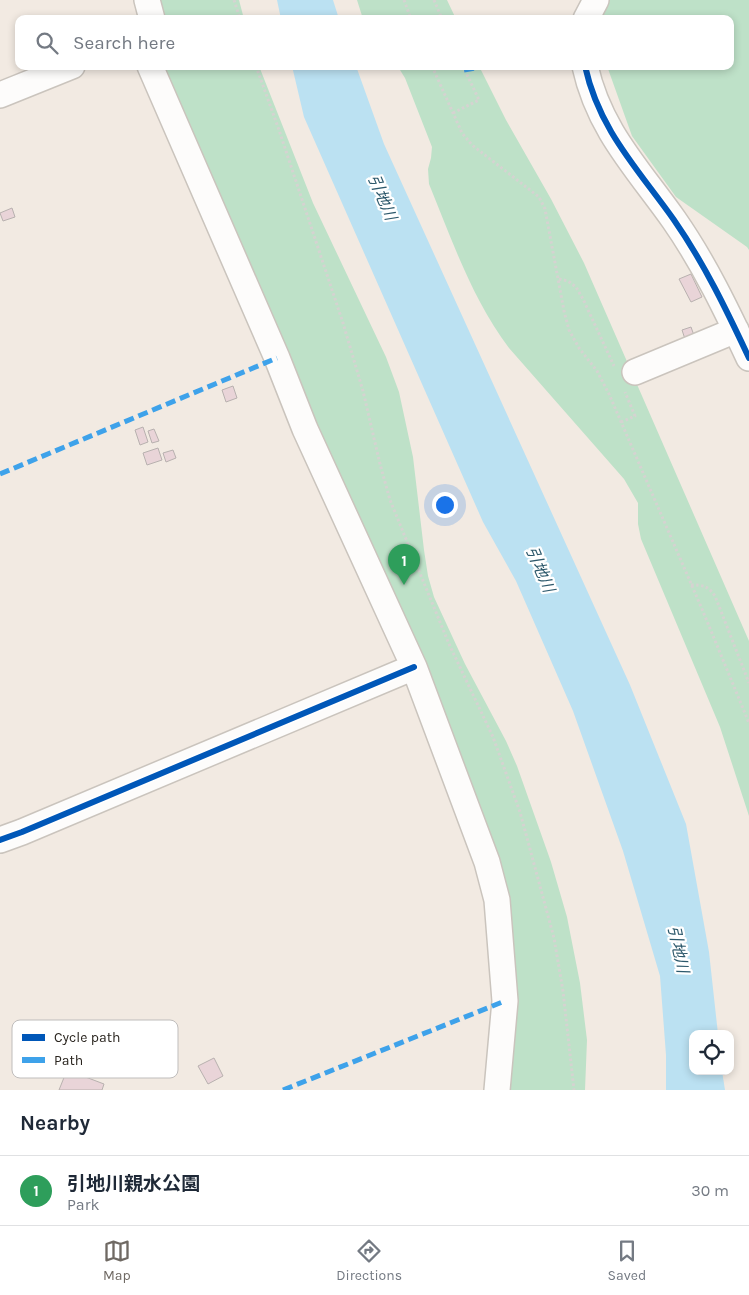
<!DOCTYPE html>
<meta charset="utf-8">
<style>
body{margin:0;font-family:Karla,"Noto Sans JP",sans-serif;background:#f6f6f7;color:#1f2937}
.controls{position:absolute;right:15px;bottom:15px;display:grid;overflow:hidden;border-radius:10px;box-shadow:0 2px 8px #0003}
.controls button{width:45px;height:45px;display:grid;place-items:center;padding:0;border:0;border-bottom:1px solid #e0e1e3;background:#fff;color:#1f2937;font:25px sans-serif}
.you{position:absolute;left:444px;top:504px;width:18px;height:18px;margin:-12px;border:4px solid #fff;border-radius:50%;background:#1a73e8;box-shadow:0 0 0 8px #1a73e833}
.badge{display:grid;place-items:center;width:32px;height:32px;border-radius:50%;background:#6f6963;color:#fff;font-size:16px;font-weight:700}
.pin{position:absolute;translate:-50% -41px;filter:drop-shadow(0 1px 2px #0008)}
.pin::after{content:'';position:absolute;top:26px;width:18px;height:15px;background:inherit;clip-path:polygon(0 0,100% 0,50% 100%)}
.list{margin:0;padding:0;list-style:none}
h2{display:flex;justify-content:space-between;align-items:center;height:65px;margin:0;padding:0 20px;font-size:21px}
h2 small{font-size:16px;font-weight:400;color:#747a83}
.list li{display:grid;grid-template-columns:32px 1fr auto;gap:15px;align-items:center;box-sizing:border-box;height:70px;padding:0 20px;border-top:1px solid #e0e1e3}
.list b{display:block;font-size:19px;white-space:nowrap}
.list p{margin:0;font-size:16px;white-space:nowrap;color:#747a83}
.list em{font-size:16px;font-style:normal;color:#747a83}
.icon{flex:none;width:28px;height:28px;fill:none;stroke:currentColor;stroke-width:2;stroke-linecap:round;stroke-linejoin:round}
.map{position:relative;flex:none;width:749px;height:1090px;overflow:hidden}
.search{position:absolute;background:#fff;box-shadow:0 2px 8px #0003;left:15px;right:15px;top:15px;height:55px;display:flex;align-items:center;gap:12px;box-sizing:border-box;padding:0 18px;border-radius:10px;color:#747a83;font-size:19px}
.sheet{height:135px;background:#fff}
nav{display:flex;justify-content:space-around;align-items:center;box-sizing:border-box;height:70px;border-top:1px solid #e0e1e3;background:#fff;font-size:14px;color:#747a83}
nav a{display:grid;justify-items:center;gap:2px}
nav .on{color:#6f6963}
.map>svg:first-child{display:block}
</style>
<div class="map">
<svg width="749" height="1090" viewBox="0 0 749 1090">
<rect width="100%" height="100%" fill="#f2eae2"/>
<path fill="#bee1c8" d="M154,0H239L244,19H159Z
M357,0H447L456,19H363Z
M607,0H749V250L747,247L676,197L632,136L607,66H730V19H602L601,5Z
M158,66H259L313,203L386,357L399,392L413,457L424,550L428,576L434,597L465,664L506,741L517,766L551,862L567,917L580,983L587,1040L585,1090H506L505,900Z
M390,66H479L506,120L551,199L584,263L749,641V816L720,727L641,539L638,524V503L624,479L509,348C472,299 452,240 429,184L428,169L431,158L432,147L405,78L400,70Z"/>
<path fill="#bbe1f2" d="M277,0H333L339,19H281Z
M292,66H356L384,144L630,685L686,824L709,952L718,1034H693V1071H722L725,1090H666V1055L660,976L623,851L573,711L516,581L483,522L304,117Z"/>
<path fill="#e9d4d8" stroke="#b8b1af" d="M12,208L15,217L3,221L0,213Z
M691,274L702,297L691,302L679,279Z
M691,327L696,341L687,345L682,330Z
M233,386L237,398L226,402L222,390Z
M143,427L148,442L140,445L135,430Z
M154,429L159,441L152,443L148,431Z
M158,448L162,460L147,465L143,453Z
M173,450L176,458L166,462L163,453Z
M214,1058L223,1076L208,1084L198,1066Z
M67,1070L104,1084L102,1090H59Z"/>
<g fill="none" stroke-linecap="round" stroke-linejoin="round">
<defs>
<path id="minor" d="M147,0L152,19
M586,19L596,0
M150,66L277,358L305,429L414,667L487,862L497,900L505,1001L497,1090
M585,66C599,130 638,169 674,220C704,263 727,311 749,358
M0,95L72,66
M635,372L736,330
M0,840L22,832L414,667"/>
</defs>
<use href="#minor" stroke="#cac4bd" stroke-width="28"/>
<path stroke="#d5d3d1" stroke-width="3" stroke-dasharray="2.5 2.5" stroke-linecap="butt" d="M234,0L240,19
M404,0L411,19
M434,0L442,19
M256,66L279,130L343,323L363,391L380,464L390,500L449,644L493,737L520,812L554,938L563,991L574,1090
M432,66L462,133L472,145L539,197L545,209L564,311L569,330L579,348L597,371L609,394L702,609L749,723
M453,113L479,100L463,66
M559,279L568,281L576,287L583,299L614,366
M621,422L635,416L625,392
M691,585C703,585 708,586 715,596L749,683"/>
<use href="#minor" stroke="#fdfcfb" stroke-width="25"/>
<path stroke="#3ea2ea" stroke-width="5" stroke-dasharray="10 5" stroke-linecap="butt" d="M464,70L487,66
M0,474L277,358
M283,1090L505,1001"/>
<defs>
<path id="cycleway" d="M585,66C599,130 638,169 674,220C704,263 727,311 749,358
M0,840L22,832L414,667"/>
</defs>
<use href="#cycleway" stroke="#fff" stroke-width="9"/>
<use href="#cycleway" stroke="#0057b8" stroke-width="6"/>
</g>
<g text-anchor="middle" stroke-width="4.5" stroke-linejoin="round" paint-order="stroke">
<g font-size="16" font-style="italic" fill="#2c586b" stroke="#fff">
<text transform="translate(383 197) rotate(67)" y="6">引地川</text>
<text transform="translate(541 569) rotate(67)" y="6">引地川</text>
<text transform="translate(679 949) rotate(78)" y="6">引地川</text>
</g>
</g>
<rect x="12" y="1020" width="166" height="58" rx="8" fill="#fff" stroke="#bfbdbc" stroke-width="1"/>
<rect x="22" y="1034" width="23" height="7" fill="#0057b8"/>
<rect x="22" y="1057" width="23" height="6" fill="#3ea2ea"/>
<g font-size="14" fill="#29241e">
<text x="54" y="1042">Cycle path</text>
<text x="54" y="1065">Path</text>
</g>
</svg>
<div class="controls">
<button><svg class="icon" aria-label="locate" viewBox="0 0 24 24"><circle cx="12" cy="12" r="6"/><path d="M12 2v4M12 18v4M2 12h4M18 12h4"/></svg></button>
</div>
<div class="you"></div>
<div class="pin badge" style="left:404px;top:585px;background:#2e9e5b">1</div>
<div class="search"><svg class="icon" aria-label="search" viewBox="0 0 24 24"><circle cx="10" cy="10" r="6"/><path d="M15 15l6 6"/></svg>Search here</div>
</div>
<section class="sheet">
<h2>Nearby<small></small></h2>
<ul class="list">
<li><span class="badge" style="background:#2e9e5b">1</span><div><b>引地川親水公園</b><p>Park</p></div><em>30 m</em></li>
</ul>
</section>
<nav>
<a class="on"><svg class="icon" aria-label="map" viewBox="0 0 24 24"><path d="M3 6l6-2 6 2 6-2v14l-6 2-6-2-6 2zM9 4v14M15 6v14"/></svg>Map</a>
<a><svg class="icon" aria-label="directions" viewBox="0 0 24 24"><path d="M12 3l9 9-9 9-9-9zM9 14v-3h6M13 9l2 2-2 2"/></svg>Directions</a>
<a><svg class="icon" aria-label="saved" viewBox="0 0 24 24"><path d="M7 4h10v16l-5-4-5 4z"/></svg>Saved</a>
</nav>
